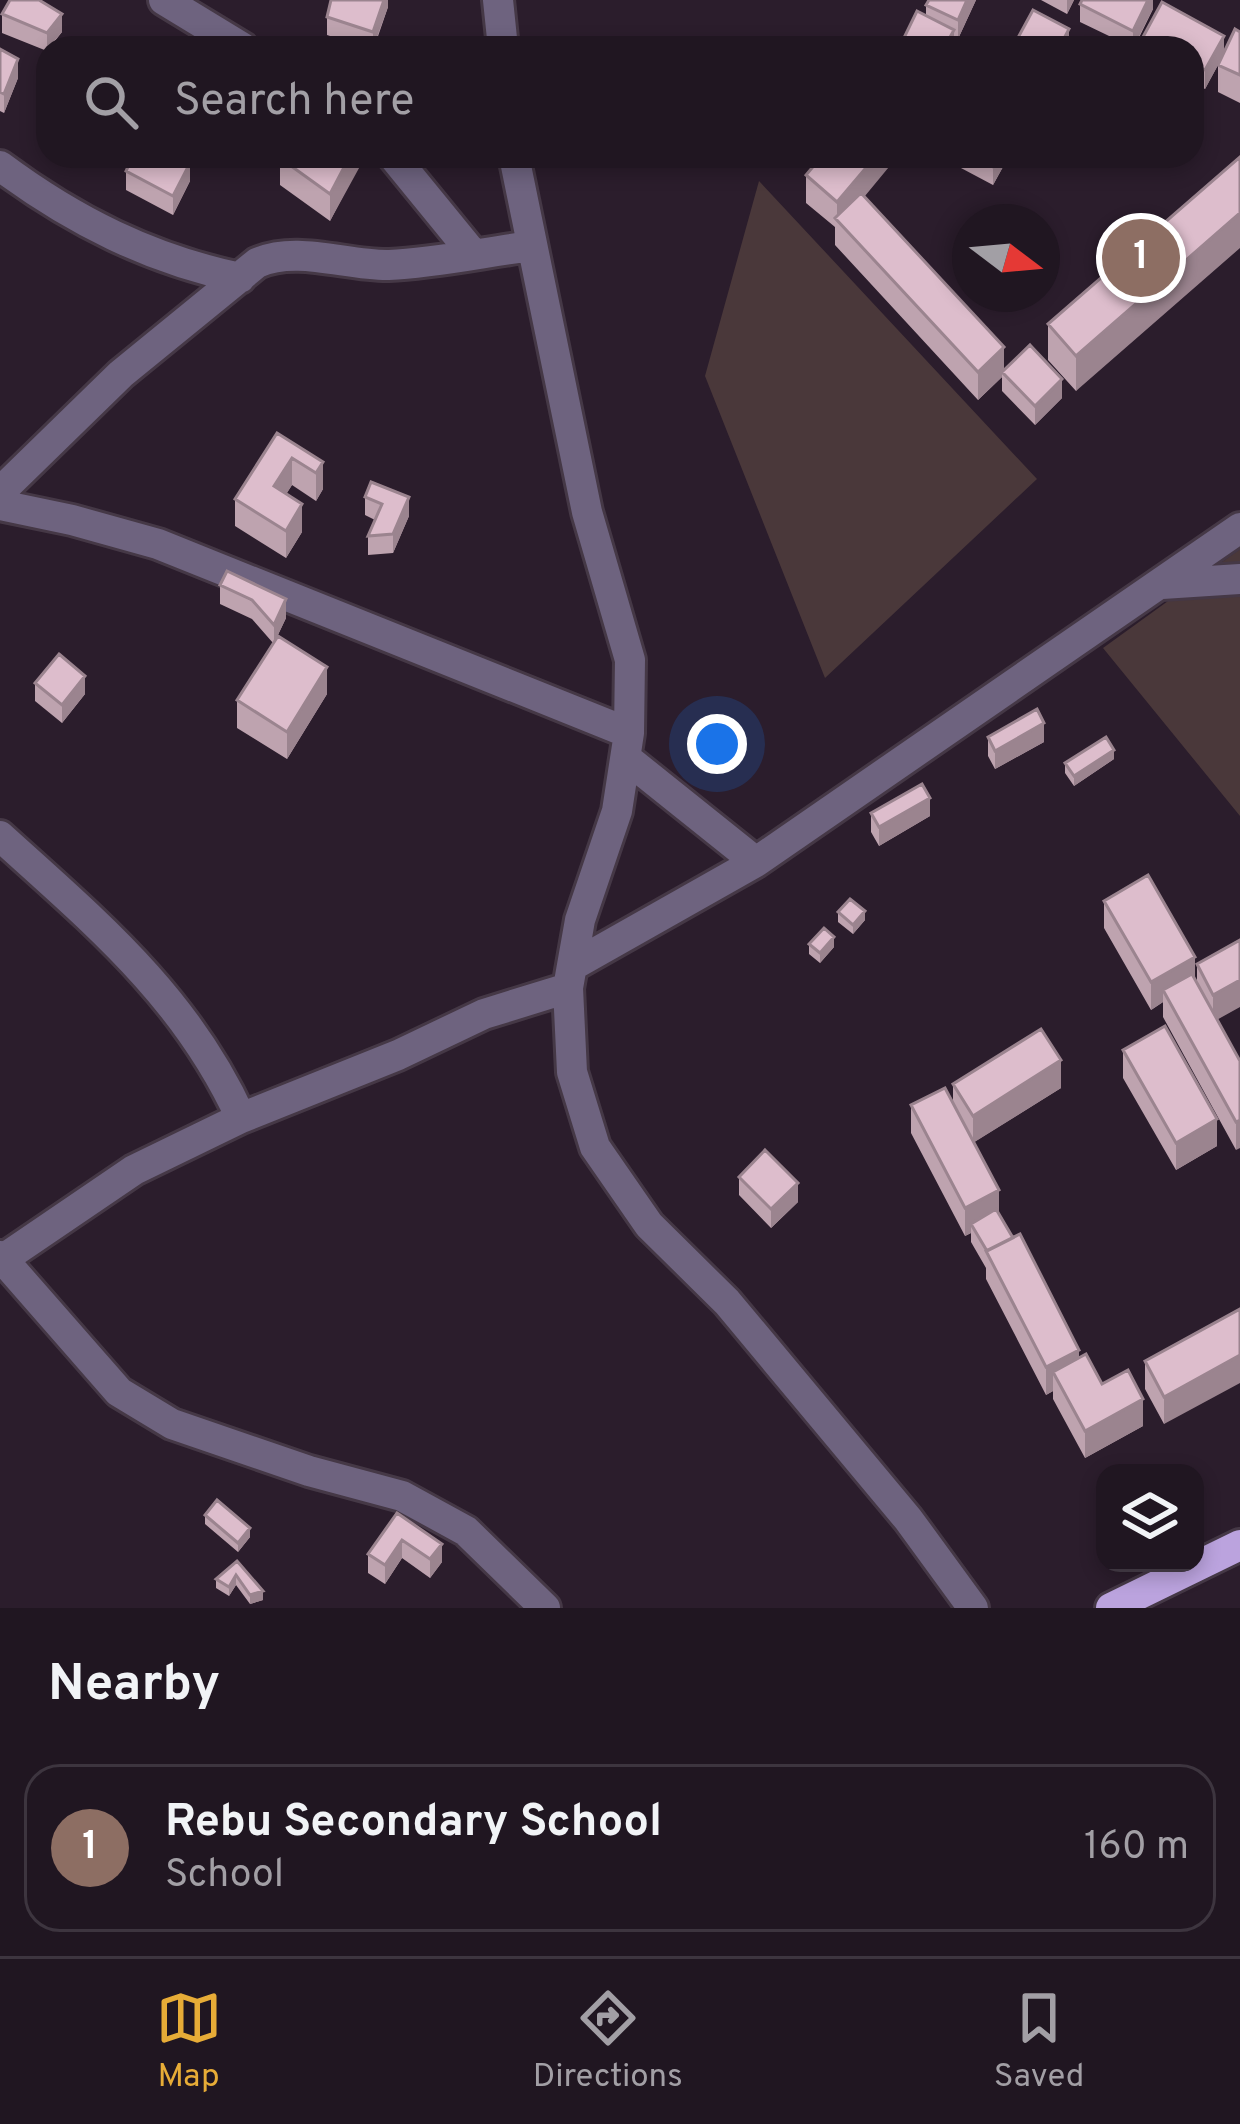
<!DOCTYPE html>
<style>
body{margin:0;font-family:Overpass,sans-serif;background:#2d232e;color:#f1f3f6}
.controls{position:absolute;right:36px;bottom:36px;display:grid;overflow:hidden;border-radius:24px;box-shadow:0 6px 18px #0003}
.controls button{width:108px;height:108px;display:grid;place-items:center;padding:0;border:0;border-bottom:3px solid #3d353f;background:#201621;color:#f1f3f6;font:60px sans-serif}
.compass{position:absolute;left:952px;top:204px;width:108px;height:108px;border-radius:50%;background:#201621;box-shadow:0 6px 18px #0003;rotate:106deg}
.you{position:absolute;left:717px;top:744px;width:42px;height:42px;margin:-30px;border:9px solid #fff;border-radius:50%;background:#1a73e8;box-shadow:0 0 0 18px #1a73e833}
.badge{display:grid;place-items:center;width:78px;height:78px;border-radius:50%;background:#e7ac37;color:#fff;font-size:39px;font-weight:700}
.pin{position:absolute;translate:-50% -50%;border:6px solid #fff;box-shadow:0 3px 12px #0006}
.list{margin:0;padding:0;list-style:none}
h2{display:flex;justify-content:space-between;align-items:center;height:156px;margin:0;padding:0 48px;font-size:51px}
h2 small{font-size:39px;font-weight:400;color:#a29fa5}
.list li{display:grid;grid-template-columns:78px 1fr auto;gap:36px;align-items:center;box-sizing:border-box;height:168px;margin:0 24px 24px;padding:0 24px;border:3px solid #3d353f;border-radius:36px}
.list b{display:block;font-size:45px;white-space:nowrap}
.list p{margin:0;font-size:39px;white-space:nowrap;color:#a29fa5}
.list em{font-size:39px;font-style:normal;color:#a29fa5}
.icon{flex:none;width:66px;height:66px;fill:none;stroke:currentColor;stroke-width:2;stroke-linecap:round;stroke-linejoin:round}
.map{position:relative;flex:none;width:1240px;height:1608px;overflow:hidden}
.search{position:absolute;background:#201621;box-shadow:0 6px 18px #0003;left:36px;right:36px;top:36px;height:132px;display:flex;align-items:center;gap:30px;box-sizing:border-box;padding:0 42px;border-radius:36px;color:#a29fa5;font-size:45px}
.sheet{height:348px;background:#201621}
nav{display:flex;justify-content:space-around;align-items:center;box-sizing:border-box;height:168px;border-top:3px solid #3d353f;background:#201621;font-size:33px;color:#a29fa5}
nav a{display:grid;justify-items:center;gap:6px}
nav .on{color:#e7ac37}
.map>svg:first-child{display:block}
</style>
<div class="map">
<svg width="1240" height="1608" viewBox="0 0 1240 1608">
<rect width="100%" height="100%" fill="#2b1d2c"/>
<path fill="#4a383a" d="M759,181L1037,479L825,678L705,376Z
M1240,549V816L1103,648Z"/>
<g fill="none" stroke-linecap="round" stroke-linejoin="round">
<defs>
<path id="minor" d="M164,0L243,48
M498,0L503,48
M393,156L473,254
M514,156L587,512L630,660L629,733L617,811L580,920L568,988L572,1072L595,1147L649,1225L727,1302L908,1519L973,1608
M0,166C74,221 150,259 240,278
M0,492L121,374L257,263C297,245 347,266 389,265C437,263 485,252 532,246
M0,505L72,520L158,544L629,733
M1162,584L1240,579
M626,758L756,862
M0,836C96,923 186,997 241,1118
M572,966L756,862L1240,528
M0,1256L119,1392L172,1424L309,1471L402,1496L466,1531L545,1608
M3,1259L134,1170L241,1118L398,1055L484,1014L568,988"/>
<path id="major" d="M1111,1608L1240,1545"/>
</defs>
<use href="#minor" stroke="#453846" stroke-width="36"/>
<use href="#major" stroke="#453846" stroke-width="36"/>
<use href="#minor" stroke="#6e637f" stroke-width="30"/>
<use href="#major" stroke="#bba3de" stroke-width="30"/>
</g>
<path fill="#bea3af" d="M388,0V7L374,48H366L327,35V17Z
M929,0H976L958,39L954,36V48L926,16V5Z
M1041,0H1074L1067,14Z
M1153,0V9L1134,48L1080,22V4Z
M2,14L62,32L47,51L2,33Z
M1240,32V103L1218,92V65L1205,89L1192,82V48H1143V37L1224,53Z
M0,49L18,78L4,113L0,111Z
M364,156L330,221L280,185V158Z
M961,156H1009L993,185L961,168Z
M1240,157L1076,391L1048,360V324Z
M126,171L190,181L173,215L126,190Z
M806,175L864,197L1004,370L1062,398L1035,425L1002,391V377L978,400L835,245V227L806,203Z
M277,433L323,462V489L316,501L292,485L286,494L302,532L286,558L235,526V499Z
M365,497L409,516L393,553L368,555V536L375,520L365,515Z
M220,585L286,618L277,637L327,694L287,759L237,728V700L273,643L252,619L220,604Z
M35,683L85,694L62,723L35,701Z
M988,737L1044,742L995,769L988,756Z
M1114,759L1074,786L1065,773V763Z
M871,813L930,816L879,846L871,832Z
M1104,901L1197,983V964L1240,940L1217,1020L1240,1061L1236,1150L1163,1017V1002L1151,1010L1104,928Z
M838,912L865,920L853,934L838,922Z
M809,944L834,947L820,963L809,954Z
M1123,1050L1217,1146L1176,1170L1123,1078Z
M953,1084L1061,1088L974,1142L999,1215L1079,1358L1143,1426L1085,1458L1053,1399V1391L1046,1395L986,1279V1268L971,1242V1233L965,1236L911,1133V1105L953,1103Z
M739,1177L798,1202L771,1228L739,1195Z
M1240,1309L1164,1424L1145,1389V1361Z
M397,1513L442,1562L430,1578L402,1558L385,1584L368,1573V1554Z
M205,1515L250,1537L238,1552L205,1524Z
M237,1561L263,1600L250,1604L236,1585L229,1596L216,1588V1579Z"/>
<path fill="#9b848f" d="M384,0H388V7L373,48V32Z
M967,0H976L958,39V20Z
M1067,0H1074L1067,14Z
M1148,0H1153V9L1133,48V31Z
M62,14V32L48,48L47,51V33Z
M1069,29V48H1059Z
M954,30V48H944Z
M1224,36V54L1205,89V70Z
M18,59V78L4,113V94Z
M350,156H364V159L330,221V194Z
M876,156H898L841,225L837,221V202Z
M999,156H1009L993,185V167Z
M190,163V181L173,215V196Z
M1240,213V248L1076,391V356Z
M1004,347V375L1002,372V377L978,400V372Z
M1062,379V398L1035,425V406Z
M292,458V485L274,514V486Z
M323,462V489L316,501V473Z
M409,497V516L393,553V534Z
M302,504V532L286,558V531Z
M286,599V618L274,643V625Z
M327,667V694L287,759V732Z
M85,676V694L62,723V705Z
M1044,723V742L995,769V751Z
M1114,750V759L1074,786V776Z
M930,798V816L879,846V827Z
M865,911V920L853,934V925Z
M834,937V947L820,963V953Z
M1195,957V984L1163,990V1002L1151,1010V982Z
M1240,980V1007L1213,1022V995Z
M1061,1060V1088L973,1143V1116Z
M1217,1119V1146L1176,1170V1143Z
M1240,1120V1148L1236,1150V1122Z
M798,1183V1202L771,1228V1209Z
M999,1190V1218L971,1224V1233L965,1236V1208Z
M1079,1350V1378L1053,1372V1391L1046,1395V1367Z
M1240,1355V1383L1164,1424V1397Z
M1143,1399V1426L1085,1458V1431Z
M250,1528V1537L238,1552V1543Z
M402,1540V1558L385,1584V1565Z
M442,1544V1562L430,1578V1559Z
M236,1575V1585L229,1596V1587Z
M263,1591V1600L250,1604V1595Z"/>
<path fill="#ddbdcc" stroke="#9b848f" stroke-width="3" d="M10,0H39L62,14L47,33L2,14Z
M331,0H384L373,32L327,17Z
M929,0H967L958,20L926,5Z
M1082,0H1148L1133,31L1080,4Z
M1162,2L1224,36L1205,70L1192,63V48H1163L1143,37Z
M1033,10L1069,29L1059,48L1013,47Z
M917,11L954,30L944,48H899Z
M1235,29L1240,32V75L1218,65Z
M0,49L18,59L4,94L0,92Z
M133,156H180L190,163L173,196L126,171Z
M282,156H350L330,194L280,158Z
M822,156H876L837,202L806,175Z
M974,156H999L993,167Z
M1240,157V213L1076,356L1048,324Z
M861,193L1004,347L978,372L835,218Z
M1030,345L1062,379L1035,406L1002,372Z
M277,433L323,462L316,473L292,458L274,486L302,504L286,531L235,499Z
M371,482L409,497L393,534L368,536L382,504L365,497Z
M227,571L286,599L274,625L252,600L220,585Z
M278,636L327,667L287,732L237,700Z
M59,654L85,676L62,705L35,683Z
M1037,709L1044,723L995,751L988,737Z
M1106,737L1114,750L1074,776L1065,763Z
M922,784L930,798L879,827L871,813Z
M1148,875L1195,957L1151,982L1104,901Z
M850,899L865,911L853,925L838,912Z
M824,928L834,937L820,953L809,944Z
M1240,940V980L1213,995L1197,964Z
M1192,974L1240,1061V1120L1236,1122L1163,990Z
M1165,1026L1217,1119L1176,1143L1123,1050Z
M1041,1029L1061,1060L973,1116L953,1084Z
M945,1088L999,1190L965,1208L911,1105Z
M765,1150L798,1183L771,1209L739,1177Z
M996,1209L1013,1238L987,1251L971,1224Z
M1020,1234L1079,1350L1046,1367L986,1251Z
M1240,1309V1355L1164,1397L1145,1361Z
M1086,1354L1102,1384L1128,1370L1143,1399L1085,1431L1053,1372Z
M217,1500L250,1528L238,1543L205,1515Z
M397,1513L442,1544L430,1559L402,1540L385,1565L368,1554Z
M237,1561L263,1591L250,1595L236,1575L229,1587L216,1579Z"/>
</svg>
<div class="controls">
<button><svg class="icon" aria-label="layers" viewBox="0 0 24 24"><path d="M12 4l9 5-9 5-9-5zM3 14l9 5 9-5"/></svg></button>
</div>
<svg class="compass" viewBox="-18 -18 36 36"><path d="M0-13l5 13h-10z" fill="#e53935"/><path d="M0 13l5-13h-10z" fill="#a29fa5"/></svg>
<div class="you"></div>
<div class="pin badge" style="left:1141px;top:258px;background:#8d6e63">1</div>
<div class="search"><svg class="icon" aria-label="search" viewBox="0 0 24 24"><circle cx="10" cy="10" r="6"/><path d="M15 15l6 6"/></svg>Search here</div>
</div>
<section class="sheet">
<h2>Nearby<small></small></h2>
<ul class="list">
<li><span class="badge" style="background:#8d6e63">1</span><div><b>Rebu Secondary School</b><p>School</p></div><em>160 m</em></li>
</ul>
</section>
<nav>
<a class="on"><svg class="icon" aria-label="map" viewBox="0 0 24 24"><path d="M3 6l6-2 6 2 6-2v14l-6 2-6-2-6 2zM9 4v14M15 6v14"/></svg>Map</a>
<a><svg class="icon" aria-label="directions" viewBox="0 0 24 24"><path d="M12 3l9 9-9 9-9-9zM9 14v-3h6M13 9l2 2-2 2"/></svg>Directions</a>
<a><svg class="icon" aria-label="saved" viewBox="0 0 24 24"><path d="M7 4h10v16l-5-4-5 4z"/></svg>Saved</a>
</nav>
